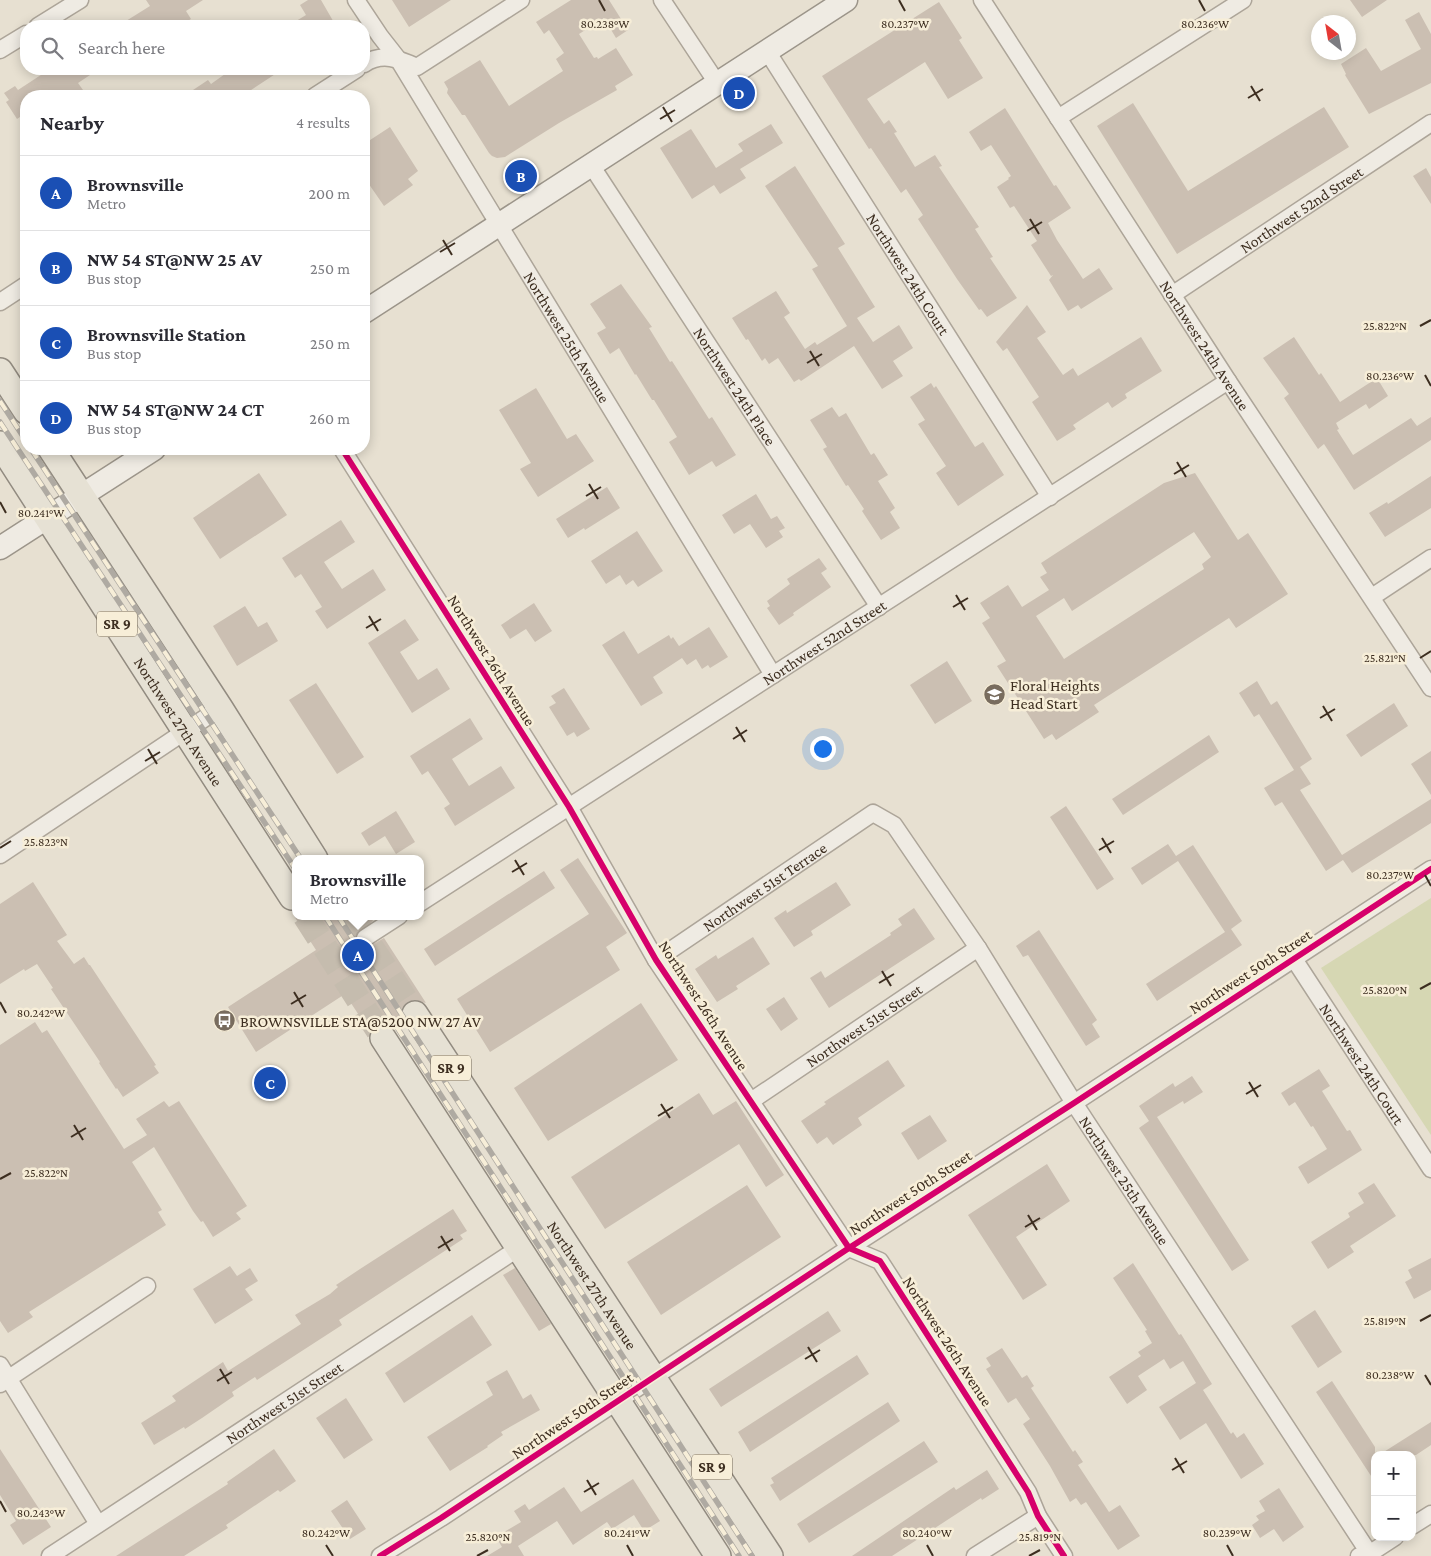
<!DOCTYPE html>
<meta charset="utf-8">
<style>
body{margin:0;font-family:"Crimson Pro",serif;background:#f2f2f3;color:#2b2b33}
.controls{position:absolute;right:15px;bottom:15px;display:grid;overflow:hidden;border-radius:10px;box-shadow:0 2px 12px #0003}
.controls button{width:45px;height:45px;display:grid;place-items:center;padding:0;border:0;border-bottom:1px solid #e1e1e2;background:#fff;color:#2b2b33;font:25px sans-serif}
.compass{position:absolute;left:1311px;top:15px;width:45px;height:45px;border-radius:50%;background:#fff;box-shadow:0 2px 12px #0003;rotate:329deg}
.you{position:absolute;left:822px;top:748px;width:18px;height:18px;margin:-12px;border:4px solid #fff;border-radius:50%;background:#1a73e8;box-shadow:0 0 0 8px #1a73e833}
.badge{display:grid;place-items:center;width:32px;height:32px;border-radius:50%;background:#0f766e;color:#fff;font-size:16px;font-weight:700}
.pin{position:absolute;translate:-50% -50%;border:2px solid #fff;box-shadow:0 1px 5px #0006}
.popup{position:absolute;left:292px;top:855px;width:132px;height:65px;box-sizing:border-box;display:grid;place-content:center;border-radius:10px;background:#fff;filter:drop-shadow(0 1px 4px #0005);font-size:16px;white-space:nowrap;color:#7c7c81}
.popup b{font-size:19px;color:#2b2b33}
.popup::after{content:'';position:absolute;left:50%;top:100%;margin-left:-10px;border:10px solid transparent;border-top-color:#fff}
.list{margin:0;padding:0;list-style:none}
h2{display:flex;justify-content:space-between;align-items:center;height:65px;margin:0;padding:0 20px;font-size:21px}
h2 small{font-size:16px;font-weight:400;color:#7c7c81}
.list li{display:grid;grid-template-columns:32px 1fr auto;gap:15px;align-items:center;box-sizing:border-box;height:75px;padding:0 20px;border-top:1px solid #e1e1e2}
.list b{display:block;font-size:19px;white-space:nowrap}
.list p{margin:0;font-size:16px;white-space:nowrap;color:#7c7c81}
.list em{font-size:16px;font-style:normal;color:#7c7c81}
.icon{flex:none;width:28px;height:28px;fill:none;stroke:currentColor;stroke-width:2;stroke-linecap:round;stroke-linejoin:round}
.map{position:relative;flex:none;width:1431px;height:1556px;overflow:hidden}
.search{position:absolute;background:#fff;box-shadow:0 2px 12px #0003;left:20px;top:20px;width:350px;height:55px;display:flex;align-items:center;gap:12px;box-sizing:border-box;padding:0 18px;border-radius:20px;color:#7c7c81;font-size:19px}
.panel{position:absolute;background:#fff;box-shadow:0 2px 12px #0003;left:20px;top:90px;width:350px;height:365px;border-radius:20px}
.map>svg:first-child{display:block}
</style>
<div class="map">
<svg width="1431" height="1556" viewBox="0 0 1431 1556">
<rect width="100%" height="100%" fill="#e7e0d1"/>
<path fill="#d6d7b3" d="M1431,898V1135L1321,968Z"/>
<path fill="#cbbfb2" fill-rule="evenodd" d="M146,0H203L186,11L191,19L179,26H118L150,6Z
M308,0H321L336,26H288L306,15L300,5Z
M392,0H451L409,27Z
M571,0H609L628,30L616,38L604,18L579,34L594,58L597,57L598,59L616,48L633,75L615,86L617,90L559,123L505,157L497,158L492,156L489,153L465,115H462L447,93L448,89L444,82L480,60L509,106L563,71L556,59L564,53L549,30L544,34L536,22Z
M1350,0H1387L1362,17Z
M939,2L962,38L959,40L983,78L948,99L925,62L867,99L884,124L889,120L897,132L894,133L915,167L935,155L942,166L939,167L979,227L975,229L993,257L990,258L1017,298L987,317L981,309L979,310L957,279L918,219L923,215L906,189L901,193L871,148L869,149L822,76Z
M1419,12L1431,34V83L1369,114L1345,75L1346,74L1341,64L1366,48L1381,71L1421,49L1405,20Z
M50,69H99L78,83L83,90L74,96H26V128L20,117L17,119L6,102L9,100L4,93L15,86L18,90Z
M232,69H283L242,96H184L208,80L211,84Z
M1133,103L1188,191L1324,107L1349,147L1177,254L1097,126Z
M1005,108L1054,186L1056,185L1071,208L1048,223L1057,240L1083,279L1099,268L1113,289L1081,309L1078,305L1068,311L1049,280L1053,275L1051,276L1031,245L1037,241L1014,206L1010,208L997,187L1009,179L1008,178L1011,176L991,145L981,151L969,132Z
M771,124L783,143L740,169L746,178L720,194L714,185L692,199L660,148L691,129L716,168L743,151L738,144Z
M390,127L418,171L408,179L413,185L384,206L364,177V144Z
M795,166L845,244L838,248L875,307L857,318L873,342L899,325L913,348L893,361L903,376L882,389L854,346L801,381L799,379L794,382L778,358L769,364L765,358L762,361L748,339L746,340L732,318L776,291L790,313L784,317L805,349L815,342L817,345L847,326L812,269L818,266L765,186Z
M1426,168L1431,177V204L1413,176Z
M621,284L652,327L649,328L670,362L672,361L709,419L712,417L736,455L716,467L712,461L689,475L669,442L677,437L654,400H652L636,374L635,375L619,348L610,354L597,333L606,328L590,304Z
M1027,305L1046,332L1037,338L1063,375L1073,368L1078,376L1141,337L1162,371L1125,394L1127,398L1112,408L1108,402L1073,425L1076,429L1057,441L1032,402L1039,397L1007,348L1003,351L996,342Z
M1294,337L1319,375L1321,373L1340,402L1377,378L1388,396L1369,409L1366,404L1336,423L1339,429L1337,430L1353,455L1411,418L1417,426L1431,417V440L1354,490L1324,444L1318,449L1284,398L1289,394L1263,358Z
M931,383L934,388L936,386L975,447L983,442L1004,475L958,506L936,473L946,466L918,424L925,420L910,397Z
M536,388L567,439L576,434L594,461L538,497L520,469L531,463L499,410Z
M832,407L839,417L846,413L871,455L874,453L888,475L878,481L895,508L890,512L900,528L881,540L862,511L864,509L848,485L846,486L823,449L827,447L810,420Z
M259,473L287,515L220,559L193,518Z
M1195,473L1238,540L1248,533L1288,594L1236,628L1229,618L1094,705L1099,712L1056,740L1052,734L1044,739L997,666L1006,661L982,623L990,618L980,603L1008,585L1022,607L1049,590L1040,577L1047,573L1041,563L1164,483ZM1194,532L1211,557L1202,564L1204,569L1064,659L1036,616L1064,598L1072,611Z
M1431,476V508L1385,537L1369,513L1387,502L1388,504Z
M607,487L620,508L585,530L584,528L568,538L556,519Z
M756,494L771,519L777,516L785,528L779,531L783,537L766,548L750,524L734,534L722,515Z
M341,520L355,542L324,562L342,589L373,569L386,590L327,629L315,611L322,607L301,574L295,578L282,558Z
M637,531L663,571L638,587L633,580L626,585L620,575L606,584L591,561Z
M819,558L827,569L821,573L831,587L793,613L794,615L779,625L767,608L770,606L767,601L790,584L787,579Z
M534,603L552,631L535,642L526,629L510,639L501,625Z
M245,606L258,627L267,622L278,641L237,666L213,626Z
M405,619L419,640L400,652L418,680L437,668L450,689L412,713L368,643Z
M709,627L728,657L710,668L708,665L702,669L696,659L687,665L682,658L653,677L663,693L641,706L602,645L624,631L638,654L669,635L671,639L673,637L679,646Z
M947,661L972,701L935,724L910,685Z
M1257,681L1271,705L1277,701L1312,759L1300,767L1311,784L1300,790L1342,855L1431,799V823L1352,873L1343,860L1326,871L1282,802L1275,806L1264,788L1294,770L1259,714L1254,717L1239,693Z
M316,683L364,757L337,774L289,700Z
M564,688L590,729L577,737L574,732L567,736L549,707L556,703L551,696Z
M1394,703L1408,726L1361,757L1346,735Z
M470,718L483,739L452,759L469,786L501,766L515,788L455,826L444,808L450,804L428,771L422,775L410,756Z
M1209,735L1219,752L1123,815L1112,799Z
M1431,751V795L1411,764Z
M1066,806L1114,879L1097,890L1050,817Z
M396,811L415,842L396,854L385,836L369,846L361,833Z
M1168,844L1176,856L1193,845L1242,921L1231,929L1242,945L1157,1001L1146,984L1225,932L1178,861L1142,885L1131,868Z
M578,858L627,933L606,947L620,970L490,1052L457,999L589,914L560,870Z
M544,871L555,888L435,966L424,949Z
M33,882L67,935L57,941L74,964L84,957L89,965H90L156,1065L154,1066L159,1073L123,1097L117,1088L116,1089L99,1063L100,1062L51,989L53,988L37,964L25,971L24,969L0,984V904Z
M836,882L851,905L811,931L813,935L794,947L774,918L786,910L787,913Z
M914,908L935,939L829,1008L810,978L821,971L825,978L891,935L890,933L902,925L898,919Z
M294,916H370L373,921L356,934L355,939L357,944L361,947L366,948L384,938L426,1003L415,1000L408,1002L402,1008L401,1014L402,1019L391,1026L383,1024L376,1026L370,1032L345,994L256,1052L228,1007L316,950Z
M1039,930L1097,1020L1092,1024L1100,1037L1086,1046L1028,955L1023,957L1016,946Z
M753,937L770,964L736,986L738,989L717,1002L695,969L716,955L718,959Z
M784,997L798,1019L781,1031L766,1009Z
M641,1003L678,1060L548,1141L514,1088Z
M35,1022L42,1033L47,1030L124,1149L147,1135L136,1119L164,1101L169,1107L179,1101L247,1206L236,1213L241,1219L213,1237L203,1221L201,1222L193,1211L154,1147L132,1162L162,1210L158,1212L166,1225L29,1312L33,1317L8,1333L0,1321V1045Z
M888,1060L905,1086L858,1118L862,1125L833,1145L827,1137L817,1144L801,1121L826,1104L824,1102Z
M1319,1069L1330,1086L1322,1091L1347,1131L1350,1130L1362,1150L1308,1184L1298,1167L1327,1149L1313,1126L1311,1127L1295,1102L1289,1106L1281,1093Z
M1192,1076L1203,1092L1184,1104L1183,1101L1157,1117L1249,1260L1232,1271L1139,1128L1149,1121L1139,1106L1173,1083L1175,1087Z
M699,1093L713,1115L736,1101L784,1175L766,1187L739,1144L605,1229L571,1177Z
M930,1115L947,1141L918,1160L901,1133Z
M1047,1164L1070,1201L1016,1237L1047,1285L1023,1300L968,1215Z
M1374,1183L1396,1216L1350,1246L1354,1252L1328,1269L1311,1242L1350,1217L1348,1213L1364,1203L1358,1193Z
M747,1185L781,1237L661,1315L627,1262Z
M453,1209L467,1231L460,1235L463,1239L339,1320L342,1325L257,1380L255,1377L232,1392L234,1396L202,1418L185,1429L184,1427L154,1445L141,1423L176,1401L172,1396L223,1362L228,1371L301,1324L295,1315L330,1294L338,1287L336,1285L360,1269Z
M1431,1258V1290L1414,1299L1405,1282L1412,1278L1408,1270Z
M1133,1263L1179,1335L1181,1334L1212,1384L1203,1390L1231,1434L1233,1432L1237,1438L1244,1433L1264,1464L1241,1479L1206,1423L1180,1440L1159,1407L1196,1383L1183,1361L1170,1369L1164,1359L1138,1376L1147,1390L1127,1404L1109,1377L1141,1356L1138,1352L1152,1343L1145,1331L1147,1330L1113,1278Z
M230,1266L237,1276L250,1268L258,1281L245,1289L253,1300L215,1324L193,1289Z
M515,1268L551,1324L539,1331L503,1275Z
M1315,1310L1342,1352L1318,1368L1291,1326Z
M828,1311L841,1331L721,1407L709,1389Z
M472,1315L492,1345L404,1403L385,1373Z
M1002,1348L1022,1378L1027,1375L1034,1386L1031,1388L1073,1452L1075,1450L1083,1462L1078,1465L1109,1512L1120,1505L1140,1536L1118,1550L1086,1502L1081,1505L1076,1498L1070,1502L1050,1466L1023,1424L1030,1419L1016,1398L1008,1403L986,1369L991,1366L986,1358Z
M857,1355L869,1374L750,1452L738,1432Z
M507,1370L523,1399L531,1394L540,1410L501,1432L503,1435L487,1446L488,1447L450,1471L427,1437L493,1395L486,1382Z
M1332,1381L1375,1447V1482L1316,1392Z
M346,1398L373,1440L344,1459L316,1418Z
M888,1402L900,1421L780,1501L770,1485L774,1483L771,1478Z
M1431,1422V1445L1416,1455H1379Z
M924,1441L938,1462L809,1543L797,1524Z
M0,1449L51,1527L23,1545L10,1525L16,1521L0,1495Z
M274,1449L296,1481L280,1492L278,1490L226,1525L228,1528L184,1556H116L228,1484L227,1482Z
M987,1470L999,1489L982,1500L981,1498L892,1556H852L954,1487L956,1490Z
M633,1479L660,1521L644,1531L634,1515L612,1529L607,1522L573,1545L557,1521L518,1546L524,1556H487L502,1547L496,1537L521,1522L514,1511L525,1504L529,1510L564,1487L581,1512Z
M1279,1488L1304,1527L1283,1542L1274,1529L1260,1538L1252,1525L1259,1520L1256,1516L1265,1511L1259,1501Z
M347,1500L366,1529L350,1539L331,1511Z"/>
<g fill="none" stroke-linecap="round" stroke-linejoin="round">
<path stroke="#c5bcae" stroke-width="25" stroke-dasharray="25 12" stroke-linecap="butt" d="M305,916L383,1038
M351,916L415,1014"/>
<defs>
<g id="minor">
<path id="s1" d="M356,0L380,36L398,59L773,675"/>
<path d="M662,0L717,83"/>
<path id="s2" d="M982,0L1228,381L1431,688"/>
<path d="M38,26L80,0"/>
<path d="M0,50L26,34"/>
<path id="s3" d="M767,51L1050,497"/>
<path d="M364,64C382,52 399,59 417,67L521,0"/>
<path d="M315,96L357,69"/>
<path d="M1058,118L1243,0"/>
<path id="s4" d="M591,165L879,607"/>
<path id="s5" d="M1172,295L1431,123"/>
<path d="M0,302L26,285"/>
<path d="M342,449L569,807L656,960L849,1248L880,1261L1028,1492L1038,1516L1064,1556"/>
<path d="M1372,597L1431,558"/>
<path d="M0,855L220,708"/>
<path id="s6" d="M420,903L1228,381"/>
<path d="M365,938L399,916"/>
<path id="s7" d="M1294,959L1431,1169"/>
<path id="s8" d="M656,960L873,813L894,825L978,948L1074,1103L1371,1556"/>
<path id="s9" d="M751,1101L978,948"/>
<path d="M0,1365L98,1524"/>
<path d="M0,1384L147,1286"/>
<path d="M1412,1526L1431,1514"/>
<path id="s10" d="M50,1556L519,1248"/>
<path d="M380,1556L441,1518L849,1248L1074,1103L1431,869"/>
<path d="M975,1556L1038,1516"/>
<path d="M1359,1556L1369,1554L1395,1537"/>
</g>
<path id="secondary" d="M364,312L846,0
M0,548L154,449"/>
<g id="primary">
<path d="M0,371L26,411"/>
<path id="s11" d="M0,444L292,897"/>
<path d="M51,449L220,708L315,859"/>
<path id="s12" d="M415,1014L770,1556"/>
<path d="M383,1038L718,1556"/>
</g>
</defs>
<use href="#minor" stroke="#ada599" stroke-width="19"/>
<use href="#secondary" stroke="#9c958a" stroke-width="25"/>
<use href="#primary" stroke="#928b80" stroke-width="28"/>
<use href="#minor" stroke="#efebe3" stroke-width="16"/>
<use href="#secondary" stroke="#efebe3" stroke-width="22"/>
<use href="#primary" stroke="#e6e1d4" stroke-width="25"/>
<defs>
<path id="rail" d="M0,401L26,441
M0,422L296,870
M31,449L301,859
M325,916L739,1556
M338,916L752,1556"/>
</defs>
<use href="#rail" stroke="#afaaa2" stroke-width="5.5"/>
<use href="#rail" stroke="#f7eed8" stroke-width="4" stroke-dasharray="11" stroke-linecap="butt"/>
<defs>
<path id="cycleway" d="M342,449L569,807L656,960L849,1248L880,1261L1028,1492L1038,1516L1064,1556
M380,1556L441,1518L849,1248L1074,1103L1431,869"/>
</defs>
<use href="#cycleway" stroke="#f7eed8" stroke-width="9"/>
<use href="#cycleway" stroke="#d6006c" stroke-width="6"/>
</g>
<path fill="none" stroke="#3d2e20" stroke-width="2" d="M599,0L605,11M899,0L905,11M1199,0L1205,11M1251,86L1260,101M1248,98L1263,89M663,107L672,122M660,119L675,110M1030,219L1039,234M1027,231L1042,222M443,240L452,255M440,252L455,243M1420,326L1431,320M810,351L819,366M807,363L822,354M1425,375L1431,386M1177,462L1186,477M1174,474L1189,465M589,484L598,499M586,496L601,487M0,502L6,513M956,595L965,610M953,607L968,598M369,616L378,631M366,628L381,619M1420,658L1431,651M1323,706L1332,721M1320,718L1335,709M736,727L745,742M733,739L747,730M148,749L157,764M145,761L160,752M1102,838L1111,853M0,848L11,841M1099,850L1114,841M515,860L524,875M512,872L527,863M1425,875L1431,886M882,971L891,986M879,983L894,974M1420,989L1431,983M294,992L303,1007M0,1002L6,1013M291,1004L306,995M1249,1082L1258,1097M1246,1094L1261,1085M661,1104L670,1118M658,1116L673,1107M74,1125L83,1140M71,1137L86,1128M0,1179L11,1173M1028,1215L1037,1230M1025,1227L1040,1218M441,1236L450,1251M438,1248L453,1239M1420,1321L1431,1315M808,1347L817,1362M805,1359L820,1350M220,1369L229,1384M1425,1375L1431,1385M217,1381L232,1372M1175,1458L1184,1473M1172,1470L1187,1461M587,1480L596,1495M584,1492L599,1483M0,1501L6,1512M326,1545L333,1556M627,1545L633,1556M927,1545L933,1556M1227,1545L1233,1556M477,1556L488,1550M1029,1556L1040,1550"/>
<defs>
<symbol id="school-disc" viewBox="-11 -11 22 22"><circle r="9.5" fill="#786c5e" stroke="#f7eed8"/><path d="M0-5L7-2L0 1L-7-2ZM-4 1L0 2.5L4 1V4Q0 6-4 4Z" fill="#fff"/></symbol>
<symbol id="bus-disc" viewBox="-11 -11 22 22"><circle r="9.5" fill="#786c5e" stroke="#f7eed8"/><path d="M-5-6H5V4H4V6H2V4H-2V6H-4V4H-5ZM-3.5-4V0h7V-4ZM-3.5 1.2v1.5H-2V1.2ZM2 1.2v1.5H3.5V1.2Z" fill="#fff"/></symbol>
</defs>
<g fill-rule="evenodd">
<use href="#school-disc" x="982" y="682" width="25" height="25"/>
<use href="#bus-disc" x="212" y="1008" width="25" height="25"/>
</g>
<g text-anchor="middle" stroke-width="5" stroke-linejoin="round" paint-order="stroke">
<g fill="#f7eed8" stroke="#756857" stroke-width="1">
<rect x="97" y="611.5" width="40" height="25" rx="4"/>
<rect x="431" y="1055.5" width="40" height="25" rx="4"/>
<rect x="692" y="1454.5" width="40" height="25" rx="4"/>
</g>
<g font-size="15" font-weight="bold" fill="#3d2e20">
<text x="117" y="629">SR 9</text>
<text x="451" y="1073">SR 9</text>
<text x="712" y="1472">SR 9</text>
</g>
<g font-size="16" fill="#3d2e20" stroke="#f7eed8">
<text dy="6" stroke="none"><textPath href="#s5" startOffset="155">Northwest 52nd Street</textPath></text>
<text dy="6" stroke="none"><textPath href="#s3" startOffset="264">Northwest 24th Court</textPath></text>
<text dy="6" stroke="none"><textPath href="#s1" startOffset="398">Northwest 25th Avenue</textPath></text>
<text dy="6" stroke="none"><textPath href="#s2" startOffset="411">Northwest 24th Avenue</textPath></text>
<text dy="6" stroke="none"><textPath href="#s4" startOffset="264">Northwest 24th Place</textPath></text>
<text dy="6" stroke="none"><textPath href="#s6" startOffset="481">Northwest 52nd Street</textPath></text>
<text transform="translate(492 660) rotate(58)" y="6">Northwest 26th Avenue</text>
<text dy="6" stroke="none"><textPath href="#s11" startOffset="330">Northwest 27th Avenue</textPath></text>
<text dy="6" stroke="none"><textPath href="#s8" startOffset="131">Northwest 51st Terrace</textPath></text>
<text transform="translate(1250 971) rotate(-33)" y="6">Northwest 50th Street</text>
<text transform="translate(704 1005) rotate(57)" y="6">Northwest 26th Avenue</text>
<text dy="6" stroke="none"><textPath href="#s9" startOffset="136">Northwest 51st Street</textPath></text>
<text dy="6" stroke="none"><textPath href="#s7" startOffset="125">Northwest 24th Court</textPath></text>
<text dy="6" stroke="none"><textPath href="#s8" startOffset="710">Northwest 25th Avenue</textPath></text>
<text transform="translate(910 1192) rotate(-33)" y="6">Northwest 50th Street</text>
<text dy="6" stroke="none"><textPath href="#s12" startOffset="324">Northwest 27th Avenue</textPath></text>
<text transform="translate(948 1341) rotate(57)" y="6">Northwest 26th Avenue</text>
<text dy="6" stroke="none"><textPath href="#s10" startOffset="280">Northwest 51st Street</textPath></text>
<text transform="translate(572 1415) rotate(-34)" y="6">Northwest 50th Street</text>
</g>
<g font-size="16" fill="#3d2e20" stroke="#f7eed8" text-anchor="start">
<text x="1010" y="691">Floral Heights<tspan x="1010" dy="18">Head Start</tspan></text>
<text x="240" y="1027">BROWNSVILLE STA@5200 NW 27 AV</text>
</g>
</g>
<g font-size="12" text-anchor="middle" fill="#3d2e20" stroke="#f7eed8" stroke-width="5" stroke-linejoin="round" paint-order="stroke">
<text x="1205" y="28">80.236°W</text>
<text x="605" y="28">80.238°W</text>
<text x="905" y="28">80.237°W</text>
<text x="1385" y="330">25.822°N</text>
<text x="1390" y="380">80.236°W</text>
<text x="41" y="517">80.241°W</text>
<text x="1385" y="662">25.821°N</text>
<text x="46" y="846">25.823°N</text>
<text x="1390" y="879">80.237°W</text>
<text x="1385" y="994">25.820°N</text>
<text x="41" y="1017">80.242°W</text>
<text x="46" y="1177">25.822°N</text>
<text x="1385" y="1325">25.819°N</text>
<text x="1390" y="1379">80.238°W</text>
<text x="41" y="1517">80.243°W</text>
<text x="326" y="1537">80.242°W</text>
<text x="627" y="1537">80.241°W</text>
<text x="927" y="1537">80.240°W</text>
<text x="1227" y="1537">80.239°W</text>
<text x="488" y="1541">25.820°N</text>
<text x="1040" y="1541">25.819°N</text>
</g>
</svg>
<div class="controls">
<button>+</button>
<button>−</button>
</div>
<svg class="compass" viewBox="-18 -18 36 36"><path d="M0-13l5 13h-10z" fill="#e53935"/><path d="M0 13l5-13h-10z" fill="#7c7c81"/></svg>
<div class="you"></div>
<div class="pin badge" style="left:358px;top:955px;background:#1a4fb4">A</div>
<div class="popup"><b>Brownsville</b>Metro</div>
<div class="pin badge" style="left:521px;top:176px;background:#1a4fb4">B</div>
<div class="pin badge" style="left:270px;top:1083px;background:#1a4fb4">C</div>
<div class="pin badge" style="left:739px;top:93px;background:#1a4fb4">D</div>
<div class="search"><svg class="icon" aria-label="search" viewBox="0 0 24 24"><circle cx="10" cy="10" r="6"/><path d="M15 15l6 6"/></svg>Search here</div>
<section class="panel">
<h2>Nearby<small>4 results</small></h2>
<ul class="list">
<li><span class="badge" style="background:#1a4fb4">A</span><div><b>Brownsville</b><p>Metro</p></div><em>200 m</em></li>
<li><span class="badge" style="background:#1a4fb4">B</span><div><b>NW 54 ST@NW 25 AV</b><p>Bus stop</p></div><em>250 m</em></li>
<li><span class="badge" style="background:#1a4fb4">C</span><div><b>Brownsville Station</b><p>Bus stop</p></div><em>250 m</em></li>
<li><span class="badge" style="background:#1a4fb4">D</span><div><b>NW 54 ST@NW 24 CT</b><p>Bus stop</p></div><em>260 m</em></li>
</ul>
</section>
</div>
